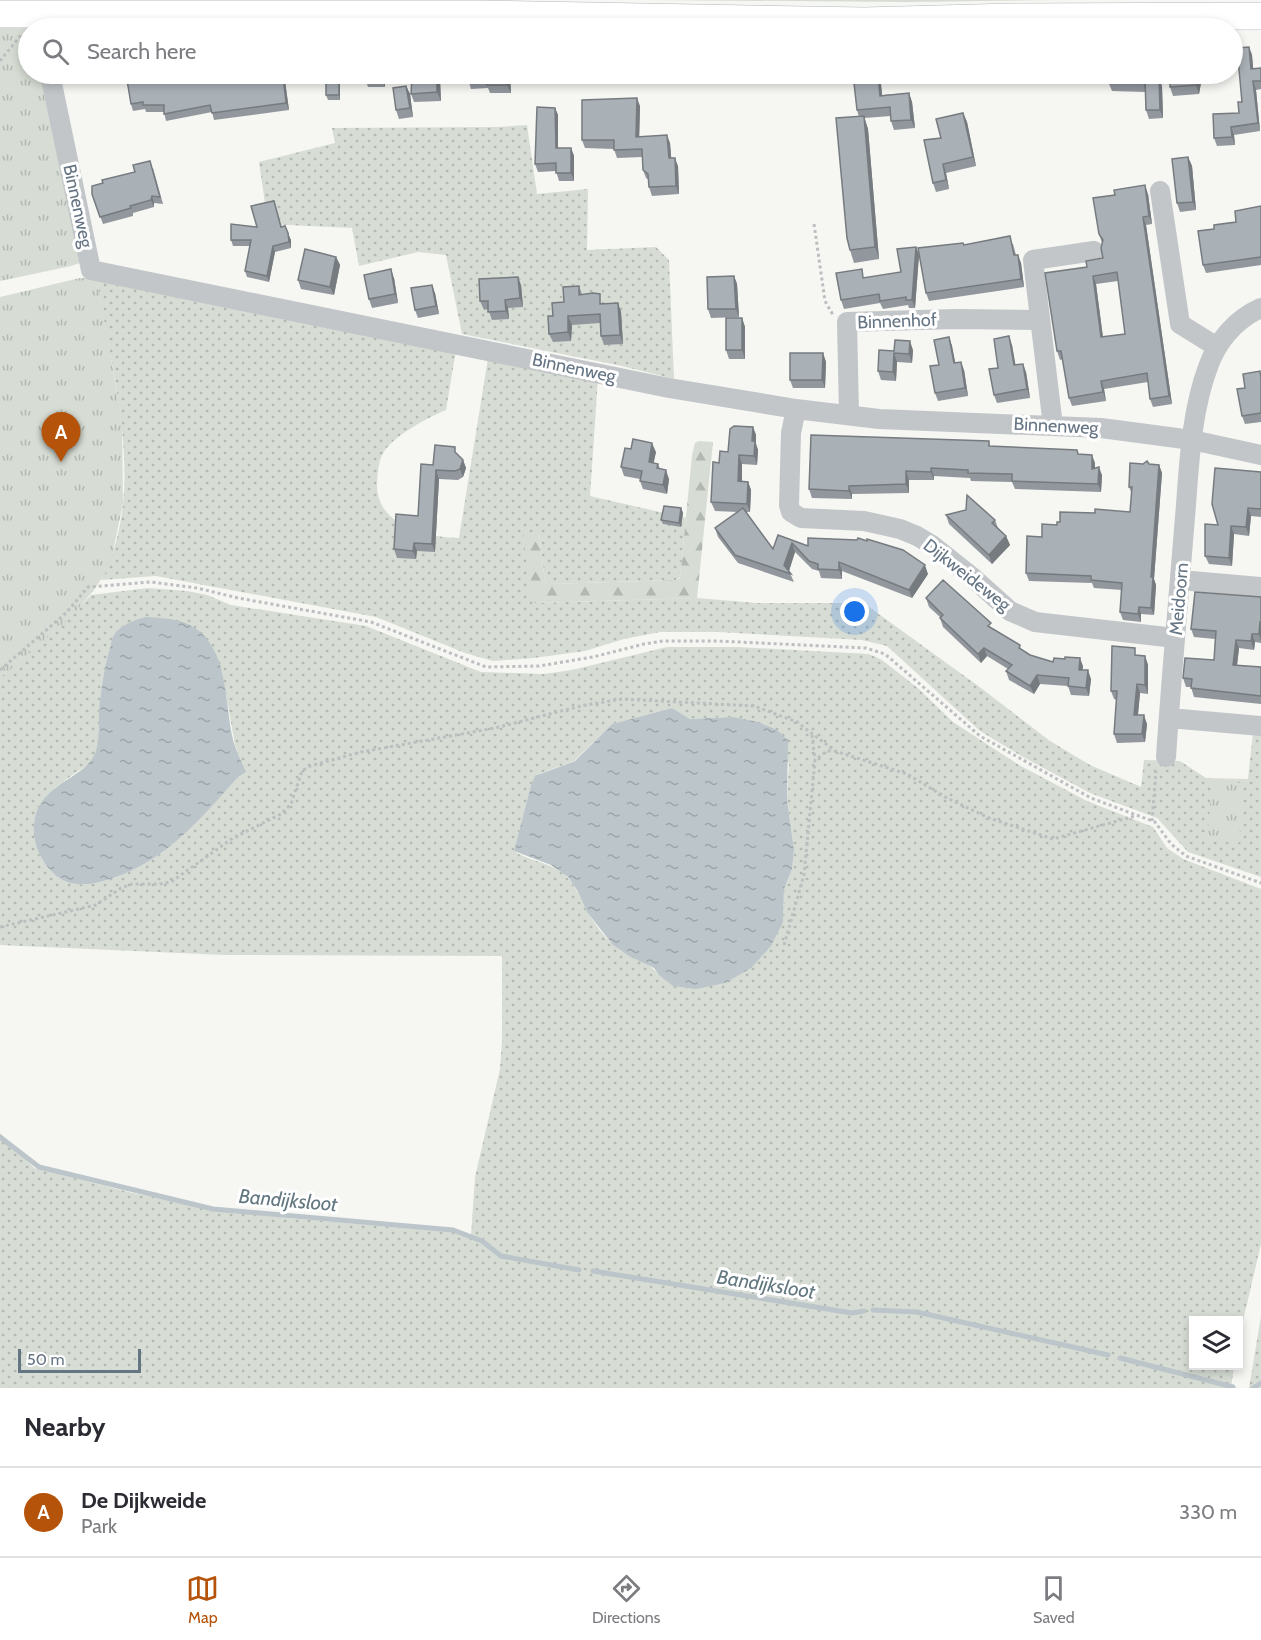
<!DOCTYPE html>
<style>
body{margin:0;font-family:Cabin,sans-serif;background:#f2f2f3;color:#2b2b33}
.controls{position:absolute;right:18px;bottom:18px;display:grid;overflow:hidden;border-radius:0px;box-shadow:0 3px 9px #0003}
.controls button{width:54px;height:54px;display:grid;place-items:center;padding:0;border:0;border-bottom:2px solid #e1e1e2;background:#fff;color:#2b2b33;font:30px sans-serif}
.scale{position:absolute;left:18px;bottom:15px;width:123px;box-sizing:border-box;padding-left:6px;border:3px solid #667584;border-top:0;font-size:16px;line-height:21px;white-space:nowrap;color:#667584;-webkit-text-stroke:4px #fff;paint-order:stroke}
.you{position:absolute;left:855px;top:612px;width:21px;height:21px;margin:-15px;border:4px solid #fff;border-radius:50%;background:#1a73e8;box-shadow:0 0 0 9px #1a73e833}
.badge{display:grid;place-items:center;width:39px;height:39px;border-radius:50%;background:#b45309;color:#fff;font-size:20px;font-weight:700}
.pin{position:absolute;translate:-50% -50px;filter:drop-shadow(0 2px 3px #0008)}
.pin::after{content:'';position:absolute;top:32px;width:21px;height:18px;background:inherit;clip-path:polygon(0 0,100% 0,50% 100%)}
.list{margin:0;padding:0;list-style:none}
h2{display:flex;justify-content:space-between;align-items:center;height:78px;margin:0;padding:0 24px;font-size:26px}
h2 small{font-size:20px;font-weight:400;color:#7c7c81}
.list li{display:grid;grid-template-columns:39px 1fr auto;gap:18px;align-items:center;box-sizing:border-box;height:90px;padding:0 24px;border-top:2px solid #e1e1e2}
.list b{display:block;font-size:22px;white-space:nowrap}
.list p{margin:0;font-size:20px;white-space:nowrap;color:#7c7c81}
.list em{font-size:20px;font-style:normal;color:#7c7c81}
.icon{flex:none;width:33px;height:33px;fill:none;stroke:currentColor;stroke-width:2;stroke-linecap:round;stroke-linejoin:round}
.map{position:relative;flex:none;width:1261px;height:1388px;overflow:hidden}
.search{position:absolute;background:#fff;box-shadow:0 3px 9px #0003;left:18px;right:18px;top:18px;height:66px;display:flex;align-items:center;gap:15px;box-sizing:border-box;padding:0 21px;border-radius:33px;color:#7c7c81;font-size:22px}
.sheet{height:168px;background:#fff}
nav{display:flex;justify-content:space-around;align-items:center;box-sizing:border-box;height:84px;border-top:2px solid #e1e1e2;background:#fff;font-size:16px;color:#7c7c81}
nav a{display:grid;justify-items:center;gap:3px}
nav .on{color:#b45309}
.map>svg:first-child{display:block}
</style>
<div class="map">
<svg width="1261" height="1388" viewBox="0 0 1261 1388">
<defs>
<pattern id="grass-dots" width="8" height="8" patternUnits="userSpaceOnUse" patternTransform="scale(1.5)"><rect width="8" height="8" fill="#d7ddd4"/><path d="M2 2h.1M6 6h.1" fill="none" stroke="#b2b8b2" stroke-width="1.8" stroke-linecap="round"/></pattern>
<pattern id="forest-firs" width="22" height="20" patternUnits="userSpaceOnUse" patternTransform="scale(1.5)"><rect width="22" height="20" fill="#d7ddd4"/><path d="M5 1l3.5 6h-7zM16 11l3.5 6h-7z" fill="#b2b8b2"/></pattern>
<pattern id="park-tufts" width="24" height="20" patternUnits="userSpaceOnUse" patternTransform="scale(1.5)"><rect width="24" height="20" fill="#d7ddd4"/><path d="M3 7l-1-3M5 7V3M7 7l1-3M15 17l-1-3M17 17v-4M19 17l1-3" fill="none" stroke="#b2b8b2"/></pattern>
<pattern id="water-ripples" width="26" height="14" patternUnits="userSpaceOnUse" patternTransform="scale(1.5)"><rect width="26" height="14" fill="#bbc5ca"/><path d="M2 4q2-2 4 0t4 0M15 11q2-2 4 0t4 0" fill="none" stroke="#9ca5aa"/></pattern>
</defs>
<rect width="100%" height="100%" fill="#f6f6f3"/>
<path fill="url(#grass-dots)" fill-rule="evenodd" d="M527,125L537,194L588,189L587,250L656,247L669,260L674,379L622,366L462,334L446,255L418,252L359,266L352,228L268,224L259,162L335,143L332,128L498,127Z
M97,280L456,350L446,410C427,418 392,436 382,455C378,464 378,473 377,482C375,526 426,537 459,538L488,358L598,378L590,496L686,518L680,577L676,580L548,584L545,581L539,533L534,603L697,598L756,603H842L869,607L981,688L1050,741L1090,765L1141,787L1144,760L1180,761L1206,778L1248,779L1253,733H1261V877L1188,852L1157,818L1090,793L1023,757L980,731L887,646L862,640L718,632H660L624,639L585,651L534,658L493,661L465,653L376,617L156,576L101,580C149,488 111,376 97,280Z
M148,588L187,591L207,595L231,605L366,626L481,672L544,674L572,670L667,647H737L869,654L882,660L919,689L953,722L1019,765L1087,801L1153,827L1167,848L1183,859L1261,889V1244L1239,1338L1238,1320H1194V1366H1234L1231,1388H0V1133L34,1168L133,1193L213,1209L287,1218L453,1232L471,1236L475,1177L500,1069L502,1041V956L224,955L0,945V677L69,618L91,595ZM114,635L222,672L235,745L245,772L238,777C197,822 162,867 100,882C84,886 66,886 53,873C40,860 32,843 34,825C36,798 59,785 78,771C83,768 90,764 93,760C101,748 98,717 100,702C102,679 107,657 114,635ZM672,708L690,719L732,717L789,763L787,800L794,850L792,869L784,889L783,922L659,975C648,960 627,958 614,945C604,937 595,924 588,913C581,901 577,887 567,877C552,862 530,862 514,851L531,785L539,774L574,761L612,724Z
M1261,1316V1388H1249Z"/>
<path fill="url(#forest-firs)" d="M649,0H1061L909,2Z
M699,441L713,442L697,598L534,603L531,600L523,532L539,533L545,581L548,584L676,580L680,578L692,455L695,443Z"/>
<path fill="url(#park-tufts)" d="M0,25L50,26V28H28V74H58L92,259L71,266L0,281Z
M80,278H97L122,422L123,503L110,566L94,590L71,617L0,678V297Z
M1212,781L1243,783L1239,843L1207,841Z"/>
<path fill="url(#water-ripples)" d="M145,617C160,618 177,618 190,625C232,648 223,707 235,746C238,755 242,763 246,772L238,777C198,822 161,867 100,882C84,886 66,886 53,873C40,860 32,843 34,824C38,780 91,780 97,747C99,735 99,722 99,710C101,690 104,668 110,648C111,644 112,638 114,635C121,624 134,621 145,617Z
M672,708L690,719L732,717L758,722L777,730L788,740L787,800L794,850L792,869L784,889L783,922L771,946L751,968L725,983L696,989L673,986L659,975L654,968L629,956L613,945L587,912L577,890L568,877L551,865L514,851L531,785L535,776L575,761L612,724Z"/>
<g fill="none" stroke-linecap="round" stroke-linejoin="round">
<path stroke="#bbc5ca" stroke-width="5" d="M0,1137L39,1167L213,1209L453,1230L482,1241L501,1256L579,1270
M593,1271L852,1313L864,1311
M873,1310L917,1312L1108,1355
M1120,1358L1233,1387
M1253,1388L1261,1383"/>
<defs>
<path id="secondary" d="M0,14H481L864,21L1012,17L1261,16"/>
</defs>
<use href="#secondary" stroke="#b4b9be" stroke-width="28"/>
<path stroke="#bcbec0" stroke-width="3" stroke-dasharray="3 3" stroke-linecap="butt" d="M0,61L21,35
M814,224L825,301L833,315
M0,670L66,613L88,587L151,582L197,588L238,598L371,622L486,667L539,666L593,657L644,644L663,641H717L866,648L885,654L980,736L1091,798L1155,822L1171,844L1186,856L1261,883
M812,735L815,760
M1152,821L1156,771
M0,927L96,905L121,888L132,884H159L171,882L233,838L281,814L291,804L302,771L310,766L361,752L495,728L581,706L622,699L754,706L797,722L835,751L907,774L947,798L989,818L1053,839L1135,816
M784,945L804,875L815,760L827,751H834"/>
<path stroke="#c2c6c9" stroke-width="20" d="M50,74L91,270L669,388L796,409L879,419L1101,428L1192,440L1261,455
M1160,191L1180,324L1217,347
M796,409L791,433L789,505L791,512L801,518L864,521L900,529L917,536L932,545L971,576L1010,611L1035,622L1175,638
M849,415L847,322L956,319L1040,320
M1053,426L1033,260L1094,251
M1180,580L1261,587
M1169,718L1261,726
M1166,757C1171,681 1178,605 1184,529C1189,476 1189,418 1208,367C1217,341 1236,319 1261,308"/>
<use href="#secondary" stroke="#fff" stroke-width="27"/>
</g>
<path fill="#91979d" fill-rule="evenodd" d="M1249,47L1252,55L1253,69L1261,68V89L1256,90L1260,131L1234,135L1235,145L1217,146L1214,138L1239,113L1242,102Z
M119,74H233V76H256L284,74L289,110L214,120L212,112L166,121L164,112H146L145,109L133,111L131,104L126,76L120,77Z
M287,74H313V75L290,78Z
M339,74L340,77V100H328L326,95Z
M352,74H385V87H368L365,78V75Z
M412,74H510L511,93H490L488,88L471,89L468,79H440L441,101L414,102L411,94Z
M880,74L882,95L909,93L912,102L915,128L894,130L891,121V116L864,118L868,129L879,259L854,263L850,250L859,117L857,110Z
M1107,74H1146V78L1162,86L1163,118L1149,119L1146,110L1145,92L1112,91L1107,79Z
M1201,83L1199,94L1173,96L1170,87Z
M406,86L410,94L413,117L399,119L396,110Z
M640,106L639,137L670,143L671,158L678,166L679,194L652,196L649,187V180L646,178L643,170L642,157L617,158L614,149L585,148L582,140Z
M555,108L558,115V148H571L574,156V181H559L556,171L538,172L535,164Z
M963,113L967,122L976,166L946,173L949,189L936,192L933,183L941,138Z
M1188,157L1192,166L1196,210L1180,212L1177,203Z
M153,168L163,204L154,203V207L133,213V216L103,224L92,194Z
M1148,194L1152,224L1146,225L1172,404L1153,407L1150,399L1148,382L1104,389L1106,401L1072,406L1069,398L1063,359L1060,360L1057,351L1087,267L1103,258L1102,243L1099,234L1115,195ZM1118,281L1125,334L1103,337L1096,284Z
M274,201L281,227L291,240V248L275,252L269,282L247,277L245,271L250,246H233L231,240L257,227Z
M1261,206V265L1206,273L1203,265L1214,229L1236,222Z
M1013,244L1016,255L1021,263L1024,287L929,301L926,293L964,245Z
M916,247L919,255L915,308H909L908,305L883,309L880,303L844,309L841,300L865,278L901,272Z
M336,257L340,265L334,295L301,289L298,280Z
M734,276L737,284L739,317L711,318L708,309Z
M394,278L398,303L372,308L369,299Z
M521,285L523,307L508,308L509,319L492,320L488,309L484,310L480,301Z
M579,286L582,294L603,304L618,303L621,312L623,344L604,345L601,336L600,323L572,325L571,341L553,342L549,334L553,316Z
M435,293L439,314L418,318L415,310Z
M742,318L745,327V359H729L726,350Z
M949,337L952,346L955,363L964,370L968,396L938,401L935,393L939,365Z
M1012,345L1015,365L1026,372L1030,398L997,403L994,395L998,368Z
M913,350L912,363L897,362L896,381L881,380L878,371L894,351Z
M823,353L826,362L825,388H793L790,380Z
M1260,371L1261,374V422L1245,424L1242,416L1245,388Z
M753,427L756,435V444L758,450L757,465L742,464V481L748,482L751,490L750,512H745L773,549L778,535L808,546L928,574L912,598L842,571V579L821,578L819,571L812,569L795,552L789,571L794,582L738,563L718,537L715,528L738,512L715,511L711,502L719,463L728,452Z
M989,441L990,446L1079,454L1095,463V468L1102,475L1101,492L1015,489L1012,482L971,481L970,478L934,476V480H909V493L852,494V499L812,498L809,489Z
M656,452L653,463L658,464L660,469L669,479L667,494L643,489L640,481V479L624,476L621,467Z
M458,456L463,460L466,468L463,477L458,480L439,479L435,552L417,551L416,559L397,558L394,549L418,516L433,465Z
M1149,464L1159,465L1162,473L1154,579L1156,585L1154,615L1141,614V622L1123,620L1120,612L1122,590L1094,588L1092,583L1029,581L1026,573L1042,537L1060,522L1095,513L1130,512L1132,494L1129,487Z
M1261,472V517L1251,516L1249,536L1234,534L1232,566L1209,564L1205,556L1218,525Z
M681,508L683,513L681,527L663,524L661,520Z
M946,515L995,520L998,528L1006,536L1010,545L992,564L949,524Z
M1261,597V643L1255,642L1254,650L1239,648L1237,665L1261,667V704L1194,697L1191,687H1186L1183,678L1214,660L1215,639L1194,637L1191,629Z
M926,598L993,629L1020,645L1021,650L1030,655L1053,662L1083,666L1082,670L1091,679L1089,696L1071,695L1068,686L1040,684L1034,694L1009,680L1006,671L1008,669L987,656L981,663L943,627L940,618V617L929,607Z
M1138,655L1145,656L1148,665V694L1140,693L1138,715L1147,724L1145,742L1117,743L1114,734L1117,700L1114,699L1111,691Z"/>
<path fill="#767b7f" d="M1249,47L1252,55L1254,77L1251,69Z
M283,74H284L289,110L286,103Z
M339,74L340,77V100L339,95Z
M382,74H385V87L382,78Z
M437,74H438L440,79L441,101L437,92Z
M507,74H510V76L511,93L507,85Z
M878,74H880L883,104L880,96Z
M1142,74H1146V92L1142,79Z
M1198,74H1200L1201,83L1199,94L1196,85Z
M1159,77L1162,86L1163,118L1160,110Z
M1253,81L1256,90L1260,131L1258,123Z
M406,86L410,94L413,117L410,108Z
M909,93L912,102L915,128L911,120Z
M637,98L640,106L639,146L636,137Z
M555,108L558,115V156L556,148Z
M963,113L967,122L976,166L973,157Z
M864,116L868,129L879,259L875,247Z
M1231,127L1234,135L1235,145L1232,137Z
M667,135L670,143L672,167L669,158Z
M571,148L574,156V181L571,173Z
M1188,157L1192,166L1196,210L1193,202Z
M675,158L678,166L679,194L676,186Z
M943,164L946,173L949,189L946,180Z
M1145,185L1148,194L1152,224L1149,216Z
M152,196L154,203V207L151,200Z
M1143,217L1146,225L1172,404L1169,396Z
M288,233L291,240V248L289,242Z
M273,246L275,252L269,282L267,276Z
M916,247L919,255L915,308L912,300Z
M1018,255L1021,263L1024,287L1021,279Z
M336,257L340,265L334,295L330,287Z
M391,269L394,278L398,303L395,294Z
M734,276L737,284L739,317L736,309Z
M1093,276L1096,284L1104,346L1101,337Z
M518,277L521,285L523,307L520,298Z
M432,285L435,293L439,314L436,306Z
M505,300L508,308L509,319L506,311Z
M618,303L621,312L623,344L620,335Z
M568,316L572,325L571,341L568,332Z
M742,318L745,327V359L742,350Z
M1009,336L1012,345L1017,373L1014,365Z
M949,337L952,346L957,371L954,363Z
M910,341L913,350L912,363L909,354Z
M823,353L826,362L825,388L822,380Z
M894,353L897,362L896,381L893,372Z
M961,362L964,370L968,396L965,388Z
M1023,364L1026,372L1030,398L1027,389Z
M1101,381L1104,389L1106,401L1103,392Z
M753,427L756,435V444L758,450L757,465L754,456L752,441Z
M652,443L656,452L652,471L649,462Z
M739,455L742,464V490L738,481Z
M1092,455L1095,463V477L1092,469Z
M463,460L466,468L463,477L460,469Z
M1159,465L1162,473L1154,579L1156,585L1154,615L1151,608V577Z
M1099,467L1102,475L1101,492L1098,484Z
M931,468L934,476V480L931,472Z
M436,470L439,479L435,552L432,544Z
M666,470L669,479L667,494L663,485Z
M906,471L909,480V493L906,484Z
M748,482L751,490L750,512L747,504Z
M849,486L852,494V499L849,491Z
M681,508L683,513L681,527L679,523Z
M1248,508L1251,516L1249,536L1246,527Z
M1231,526L1234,534L1232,566L1229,558Z
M1006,536L1010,545L992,564L989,555Z
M414,543L417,551L416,559L413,551Z
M792,543L795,552L788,574L784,565Z
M839,562L842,571V579L839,570Z
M925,565L928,574L912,598L909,590Z
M1139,607L1141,614V622L1138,614Z
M1260,622L1261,625V641L1259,634Z
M1252,634L1255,642L1254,650L1251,641Z
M1236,640L1239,648L1236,674L1233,665Z
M984,648L987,656L981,663L978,654Z
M1145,656L1148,665V694L1145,685Z
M1080,658L1083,666L1082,679L1079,670Z
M1088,670L1091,679L1089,696L1086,688Z
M1037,675L1040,684L1034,694L1030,686Z
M1137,684L1140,693L1137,724L1134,715Z
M1144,715L1147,724L1145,742L1142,734Z"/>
<path fill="#a9b0b6" stroke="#767b7f" stroke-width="1.5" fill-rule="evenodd" d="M1249,47L1251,69L1261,68V81H1253L1258,123L1231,127L1232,137L1214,138L1213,114L1239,113L1238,102H1242L1237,48Z
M126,74H230V76H256V74H283L286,103L212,113L210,105L164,114V105H143V102L131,104Z
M326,74H339V95H326Z
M365,74H382V78H365Z
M412,74H437V92L411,94Z
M468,74H507V85H487V80H468Z
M853,74H878L880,96L909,93L911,120L891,121L890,107L857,110Z
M1107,74H1142V79H1107Z
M1170,74H1198L1196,85L1170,87Z
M1159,77L1160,110H1146L1145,78Z
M406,86L410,108L396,110L393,88Z
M637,98L636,137L667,135L669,158H675L676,186L649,187L648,174L643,170L642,149L614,150V140H582V100Z
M537,107L555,108L556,148H571V173H556V163L535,164Z
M963,113L973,157L943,164L946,180L933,183L924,140L941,138L936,119Z
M864,116L875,247L850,250L847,238L836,118Z
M1188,157L1193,202L1177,203L1172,159Z
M150,161L160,197L152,196L151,200L130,206L131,208L100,217L92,194V186L103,183L102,180L135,172L133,165Z
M1145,185L1149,216L1143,217L1169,396L1150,399L1147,373L1101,381L1103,392L1069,398L1061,351H1057L1045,273L1087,267L1086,261L1103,258L1101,248L1103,240L1099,234L1093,198L1115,195L1114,190ZM1117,272L1125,334L1101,337L1093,276Z
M274,201L281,227L285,226L288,233L289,242L273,246L267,276L245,271L251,240H231V224L257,227L251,206Z
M1261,206V257L1203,265L1198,231L1214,229V225L1236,222L1235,211Z
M1010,236L1014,255H1018L1021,279L926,293L918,248L963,243L964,245Z
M916,247L912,300H906V297L880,301L879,294L841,300L836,273L862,269L863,278L901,272L897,249Z
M305,249L336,257L330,287L298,280Z
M391,269L395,294L369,299L364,275Z
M734,276L736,309H708L707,277Z
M518,277L520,298L505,300L506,311L488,312V301H480L479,279Z
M432,285L436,306L415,310L411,288Z
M579,286V295L593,293L600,294V304L618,303L620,335L601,336L600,314L568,316V332L549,334L548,316H553L552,303L564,302L563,287Z
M726,318H742V350H726Z
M1009,336L1014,365L1023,364L1027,389L994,395L989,369L998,368L994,339Z
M949,337L954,363L961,362L965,388L935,393L930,366L939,365L934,340Z
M895,340L910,341L909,354L894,353L893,372L878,371L879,350L894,351Z
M790,353H823L822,380H790Z
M1260,371L1261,378V413L1242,416L1237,389L1245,388L1243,374Z
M734,426L753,427L752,441H755L754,456L739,455L738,481L748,482L747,504L711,502L713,462L719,463L720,451L728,452L730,429Z
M811,435L989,441V446L1077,450L1078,454L1092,455V469L1099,467L1098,484L1012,481V474L968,473V470L931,468V472L906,471V484L849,486V491L809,489Z
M633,439L652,443L649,462L658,464L657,468L666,470L663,485L640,481L642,471L621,467L625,448L631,449Z
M435,445L455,447V452L463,460L460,469L455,471L436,470L432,544L414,543L413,551L394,549L396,514L418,516L421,464L433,465Z
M1147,461L1149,464L1159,465L1151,577H1153L1151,608L1139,607L1138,614L1120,612L1122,583L1091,580V576L1026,573L1027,536L1042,537V524L1057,525V522H1060V512L1095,513V509L1130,512L1132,487H1129L1130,463L1143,464Z
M1215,468L1261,472V509L1248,508L1246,527L1231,526L1229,558L1205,556V524L1218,525L1212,504Z
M967,495L995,520L992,523L1006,536L989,555L946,515L966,510Z
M664,506L681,508L679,523L661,520Z
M743,508L773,549L778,535L808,546V538L857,540L858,538L867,541V539L903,550L925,565L909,590L839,562V570L818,569V564L809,561L792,543L784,565L791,574L735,555L715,528Z
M943,580L991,623L988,626L1020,645L1019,648L1030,655L1053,662L1054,658L1065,659V657L1080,658L1079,670H1088L1086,688L1068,686L1069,678L1037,675L1030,686L1006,671L1012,665L984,648L978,654L940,618L943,615L926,598Z
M1195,592L1261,597V622H1260L1259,634H1252L1251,641L1236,640L1233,665L1261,667V696L1191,688L1192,679L1183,678L1185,658L1214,660L1216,631L1191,629Z
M1112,646L1135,648V655L1145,656V685L1137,684L1134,715H1144L1142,734H1114L1117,691H1111Z"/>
<g text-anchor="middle" stroke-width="6" stroke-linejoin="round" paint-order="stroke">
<g font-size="18" fill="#667584" stroke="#fff">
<text transform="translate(78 206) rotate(78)" y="6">Binnenweg</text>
<text transform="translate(897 321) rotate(-2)" y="6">Binnenhof</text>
<text transform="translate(574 368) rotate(12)" y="6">Binnenweg</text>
<text transform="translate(1056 426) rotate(3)" y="6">Binnenweg</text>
<text transform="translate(967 575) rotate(38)" y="6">Dijkweideweg</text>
<text transform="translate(1179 599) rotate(-85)" y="6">Meidoorn</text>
</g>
<g font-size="20" font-style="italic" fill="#627780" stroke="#fff">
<text transform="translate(288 1200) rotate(5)" y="7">Bandijksloot</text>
<text transform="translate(766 1284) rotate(9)" y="7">Bandijksloot</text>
</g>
</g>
</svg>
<div class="controls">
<button><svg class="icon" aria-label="layers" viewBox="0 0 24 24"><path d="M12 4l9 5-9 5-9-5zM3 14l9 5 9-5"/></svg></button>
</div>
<div class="scale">50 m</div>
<div class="you"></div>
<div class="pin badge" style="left:61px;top:462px">A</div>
<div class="search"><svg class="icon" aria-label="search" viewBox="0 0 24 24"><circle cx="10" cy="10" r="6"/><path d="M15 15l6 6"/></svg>Search here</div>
</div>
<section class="sheet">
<h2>Nearby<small></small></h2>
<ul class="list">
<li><span class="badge">A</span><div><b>De Dijkweide</b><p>Park</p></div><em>330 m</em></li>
</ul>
</section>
<nav>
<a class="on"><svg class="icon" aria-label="map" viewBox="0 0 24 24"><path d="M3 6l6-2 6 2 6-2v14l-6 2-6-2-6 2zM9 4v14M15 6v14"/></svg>Map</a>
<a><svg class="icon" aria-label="directions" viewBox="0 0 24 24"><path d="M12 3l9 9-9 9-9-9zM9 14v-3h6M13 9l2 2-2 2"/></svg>Directions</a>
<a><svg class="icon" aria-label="saved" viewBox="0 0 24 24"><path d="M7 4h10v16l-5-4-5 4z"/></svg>Saved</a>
</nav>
